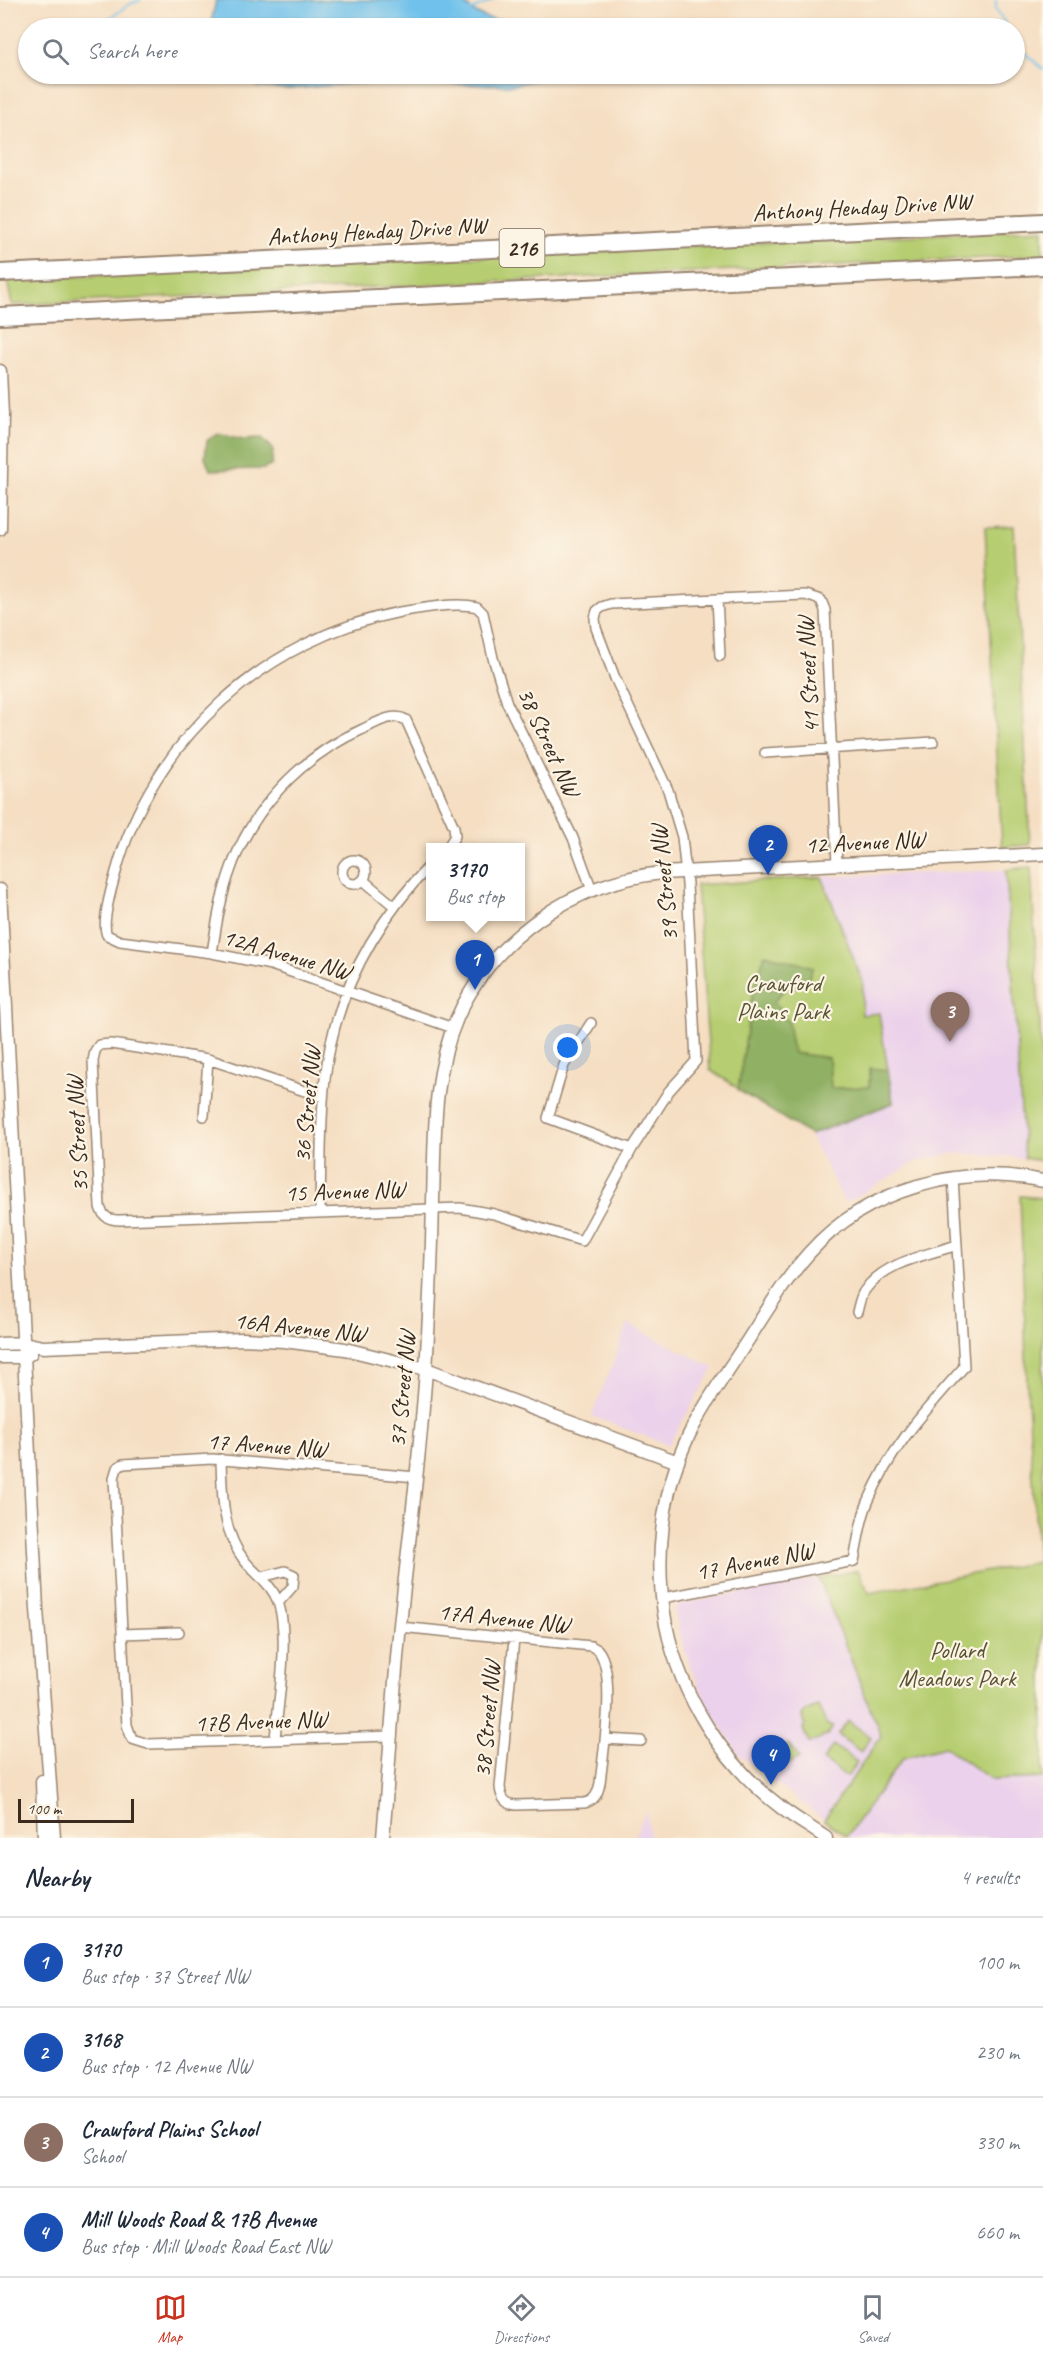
<!DOCTYPE html>
<meta charset="utf-8">
<style>
body{margin:0;font-family:Caveat,sans-serif;background:#f6f6f7;color:#1f2937}
.scale{position:absolute;left:18px;bottom:15px;width:116px;box-sizing:border-box;padding-left:6px;border:3px solid #3b2a1e;border-top:0;font-size:16px;line-height:21px;white-space:nowrap;color:#3b2a1e;-webkit-text-stroke:4px #fcf5e5;paint-order:stroke}
.you{position:absolute;left:568px;top:1048px;width:21px;height:21px;margin:-15px;border:4px solid #fff;border-radius:50%;background:#1a73e8;box-shadow:0 0 0 9px #1a73e833}
.badge{display:grid;place-items:center;width:39px;height:39px;border-radius:50%;background:#c8321e;color:#fff;font-size:20px;font-weight:700}
.pin{position:absolute;translate:-50% -50px;filter:drop-shadow(0 2px 3px #0008)}
.pin::after{content:'';position:absolute;top:32px;width:21px;height:18px;background:inherit;clip-path:polygon(0 0,100% 0,50% 100%)}
.popup{position:absolute;left:426px;top:843px;width:99px;height:78px;box-sizing:border-box;display:grid;place-content:center;border-radius:0px;background:#fff;filter:drop-shadow(0 2px 4px #0005);font-size:20px;white-space:nowrap;color:#747a83}
.popup b{font-size:22px;color:#1f2937}
.popup::after{content:'';position:absolute;left:50%;top:100%;margin-left:-12px;border:12px solid transparent;border-top-color:#fff}
.list{margin:0;padding:0;list-style:none}
h2{display:flex;justify-content:space-between;align-items:center;height:78px;margin:0;padding:0 24px;font-size:26px}
h2 small{font-size:20px;font-weight:400;color:#747a83}
.list li{display:grid;grid-template-columns:39px 1fr auto;gap:18px;align-items:center;box-sizing:border-box;height:90px;padding:0 24px;border-top:2px solid #e0e1e3}
.list b{display:block;font-size:22px;white-space:nowrap}
.list p{margin:0;font-size:20px;white-space:nowrap;color:#747a83}
.list em{font-size:20px;font-style:normal;color:#747a83}
.icon{flex:none;width:33px;height:33px;fill:none;stroke:currentColor;stroke-width:2;stroke-linecap:round;stroke-linejoin:round}
.map{position:relative;flex:none;width:1043px;height:1838px;overflow:hidden}
.search{position:absolute;background:#fff;box-shadow:0 2px 4px #0004;left:18px;right:18px;top:18px;height:66px;display:flex;align-items:center;gap:15px;box-sizing:border-box;padding:0 21px;border-radius:33px;color:#747a83;font-size:22px}
.sheet{height:438px;background:#fff}
nav{display:flex;justify-content:space-around;align-items:center;box-sizing:border-box;height:84px;border-top:2px solid #e0e1e3;background:#fff;font-size:16px;color:#747a83}
nav a{display:grid;justify-items:center;gap:3px}
nav .on{color:#c8321e}
.map>svg:first-child{display:block}
</style>
<div class="map">
<svg width="1043" height="1838" viewBox="0 0 1043 1838">
<rect width="100%" height="100%" fill="#fcf5e5"/>
<filter id="ink" filterUnits="userSpaceOnUse"><feTurbulence type="fractalNoise" baseFrequency=".0167" numOctaves="2"/><feDisplacementMap in="SourceGraphic" scale="12" xChannelSelector="R" yChannelSelector="G"/><feConvolveMatrix kernelMatrix="1 2 1 2 8 2 1 2 1" color-interpolation-filters="sRGB"/></filter>
<filter id="wash" filterUnits="userSpaceOnUse"><feTurbulence type="fractalNoise" baseFrequency=".008" numOctaves="4" result="noise"/><feDisplacementMap in="SourceGraphic" scale="24" xChannelSelector="R" yChannelSelector="G"/><feGaussianBlur stdDeviation="1.35" result="paint"/><feColorMatrix in="noise" values="0 0 0 0 0 0 0 0 0 0 0 0 0 0 0 0 0 1.4 0 .05"/><feComposite in="paint" operator="in"/></filter>
<g filter="url(#wash)">
<rect width="100%" height="100%" fill="#f5dec2"/>
<path fill="#ebd1eb" d="M1006,870L1024,1158L957,1153L920,1160L845,1203L810,1135L893,1103L879,1014L862,1015L863,983L822,877Z
M628,1324L714,1368L668,1445L592,1416Z
M819,1578L881,1736L824,1820L738,1754L707,1704L692,1671L681,1639L674,1610L679,1604Z
M946,1747L992,1780L1043,1778V1838H850L847,1836L903,1758Z
M646,1810L650,1838H634Z"/>
<path fill="#b6cd71" stroke="#787c48" stroke-width="1.5" d="M1043,229V255L12,305L7,280Z
M1014,526L1030,845L1002,847L985,527Z
M1031,867L1043,1081V1161L1024,1158L1006,870Z
M822,877L863,983L862,1015L879,1013L893,1103L810,1135L710,1070L696,885Z
M1020,1196L1043,1198V1778L992,1780L945,1747L903,1758L847,1836L824,1820L881,1736L819,1578L858,1570L869,1593L1038,1562L1027,1384Z
M818,1706L827,1725L833,1727L828,1735L809,1743L803,1729L805,1724L802,1717L805,1711Z
M848,1721L871,1737L861,1752L838,1735Z
M789,1744L799,1758L784,1766L776,1750Z
M833,1745L857,1762L847,1777L823,1760Z"/>
<path fill="#90b063" stroke="#666d40" stroke-width="1.5" d="M217,433L243,439L262,438L273,449L272,465L264,469L210,470L205,457L207,441Z
M765,954L813,967L807,981L786,988L774,1001L788,1022L793,1053L829,1058L831,1088L869,1087L870,1068L888,1070L893,1103L810,1135L738,1090L752,996Z"/>
<path fill="#70c1eb" stroke="#567684" stroke-width="1.5" d="M216,0H462C487,34 523,11 550,28H210Z
M238,74H545L539,79L514,85L360,83L289,89L259,87Z"/>
<g fill="none" stroke-linecap="round" stroke-linejoin="round">
<path stroke="#70c1eb" stroke-width="2" d="M996,0V9L1008,28
M470,11L493,0
M63,28C75,13 86,26 100,25L130,4L141,0
M1014,39L1021,50L1043,69
M25,59L28,57"/>
</g>
</g>
<g filter="url(#ink)">
<g fill="none" stroke-linecap="round" stroke-linejoin="round">
<defs>
<path id="street" d="M717,599L720,656
M765,753L933,742
M342 872a12 12 0 1 1 24 0a12 12 0 1 1-24 0Z
M363,880L394,906
M212,953C216,927 220,901 228,877C249,811 300,757 363,729C376,723 393,712 406,720L454,827L455,836L447,848
M591,1023L564,1065L548,1118L632,1149
M453,1028L271,965L212,953L120,941L107,935C101,923 112,886 116,872C152,739 266,638 400,612C422,608 456,602 477,607L483,613L493,658L507,703L573,838L592,890
M323,1097L208,1059L111,1044L99,1045L95,1051L93,1061L100,1207C103,1217 109,1220 120,1220L460,1208L494,1214L582,1241L632,1149L669,1091L696,1061L687,884L682,837L668,790L615,678L596,628L595,618L597,611L602,607L611,604L805,595L821,600L825,610L837,864
M204,1116L208,1059
M320,1212C321,1168 320,1122 325,1079C334,996 373,925 430,865
M857,1312C859,1305 860,1296 865,1290C884,1262 927,1255 957,1245
M221,1459C222,1494 222,1531 244,1560C256,1575 272,1584 278,1602C290,1636 278,1702 275,1739
M262,1577L285,1571L294,1575L293,1586L278,1603
M663,1598L854,1561C858,1542 860,1520 868,1502C891,1447 924,1412 964,1367L953,1177
M400,1627L591,1646L598,1650C617,1673 603,1754 600,1783C598,1793 595,1801 584,1803L516,1805C505,1804 501,1798 500,1787L514,1639
M122,1634L179,1632
M392,1736L148,1744L132,1739L127,1725L114,1478L117,1468L123,1464L212,1459L416,1477
M605,1739L641,1741"/>
<path id="secondary" d="M0,371L2,415L0,529
M0,890L37,1609L54,1838
M0,1344L24,1343L43,1347L243,1339L284,1341L345,1349L426,1369L678,1462
M0,1357H25L31,1353
M42,1781L44,1838
M383,1838C389,1767 393,1696 400,1625C409,1535 422,1444 427,1353C430,1302 432,1252 433,1201C435,1138 432,1076 457,1018C494,936 574,882 662,873L1043,854
M826,1838C812,1828 796,1819 783,1809C723,1764 681,1697 666,1625C654,1561 661,1493 689,1435C704,1404 725,1375 744,1346C765,1314 784,1281 809,1253C866,1189 961,1163 1043,1181"/>
<path id="highway" d="M0,273L1043,222
M0,316L1043,266"/>
</defs>
<use href="#street" stroke="#988470" stroke-width="12"/>
<use href="#secondary" stroke="#988470" stroke-width="15"/>
<use href="#highway" stroke="#988470" stroke-width="20"/>
<use href="#street" stroke="#fff" stroke-width="9"/>
<use href="#secondary" stroke="#fff" stroke-width="12"/>
<use href="#highway" stroke="#fff" stroke-width="16"/>
</g>
</g>
<g text-anchor="middle" stroke-width="4.5" stroke-linejoin="round" paint-order="stroke">
<rect fill="#fcf5e5" stroke="#75675a" stroke-width="1.5" x="499.5" y="229" width="45" height="38" rx="4.5"/>
<g font-size="22" font-weight="bold" fill="#3b2a1e">
<text x="522" y="256">216</text>
</g>
<g font-size="24" fill="#3b2a1e" stroke="#fcf5e5">
<text transform="translate(862 207) rotate(-3)" y="8">Anthony Henday Drive NW</text>
<text transform="translate(377 231) rotate(-3)" y="8">Anthony Henday Drive NW</text>
<text transform="translate(808 675) rotate(-93)" y="8">41 Street NW</text>
<text transform="translate(549 742) rotate(65)" y="8">38 Street NW</text>
<text transform="translate(865 842) rotate(-3)" y="8">12 Avenue NW</text>
<text transform="translate(664 883) rotate(-96)" y="8">39 Street NW</text>
<text transform="translate(287 954) rotate(16)" y="8">12A Avenue NW</text>
<text transform="translate(307 1104) rotate(-85)" y="8">36 Street NW</text>
<text transform="translate(77 1134) rotate(-93)" y="8">35 Street NW</text>
<text transform="translate(345 1191) rotate(-2)" y="8">15 Avenue NW</text>
<text transform="translate(300 1327) rotate(6)" y="8">16A Avenue NW</text>
<text transform="translate(402 1389) rotate(-85)" y="8">37 Street NW</text>
<text transform="translate(267 1445) rotate(4)" y="8">17 Avenue NW</text>
<text transform="translate(755 1561) rotate(-11)" y="8">17 Avenue NW</text>
<text transform="translate(504 1618) rotate(6)" y="8">17A Avenue NW</text>
<text transform="translate(487 1719) rotate(-85)" y="8">38 Street NW</text>
<text transform="translate(261 1721) rotate(-2)" y="8">17B Avenue NW</text>
</g>
<g font-size="24" fill="#5a5333" stroke="#fcf5e5">
<text x="783" y="991">Crawford<tspan x="783" dy="28">Plains Park</tspan></text>
<text x="957" y="1658">Pollard<tspan x="957" dy="28">Meadows Park</tspan></text>
</g>
</g>
</svg>
<div class="scale">100 m</div>
<div class="you"></div>
<div class="pin badge" style="left:475px;top:990px;background:#1a4fb4">1</div>
<div class="popup"><b>3170</b>Bus stop</div>
<div class="pin badge" style="left:768px;top:875px;background:#1a4fb4">2</div>
<div class="pin badge" style="left:950px;top:1042px;background:#8d6e63">3</div>
<div class="pin badge" style="left:771px;top:1785px;background:#1a4fb4">4</div>
<div class="search"><svg class="icon" aria-label="search" viewBox="0 0 24 24"><circle cx="10" cy="10" r="6"/><path d="M15 15l6 6"/></svg>Search here</div>
</div>
<section class="sheet">
<h2>Nearby<small>4 results</small></h2>
<ul class="list">
<li><span class="badge" style="background:#1a4fb4">1</span><div><b>3170</b><p>Bus stop · 37 Street NW</p></div><em>100 m</em></li>
<li><span class="badge" style="background:#1a4fb4">2</span><div><b>3168</b><p>Bus stop · 12 Avenue NW</p></div><em>230 m</em></li>
<li><span class="badge" style="background:#8d6e63">3</span><div><b>Crawford Plains School</b><p>School</p></div><em>330 m</em></li>
<li><span class="badge" style="background:#1a4fb4">4</span><div><b>Mill Woods Road &amp; 17B Avenue</b><p>Bus stop · Mill Woods Road East NW</p></div><em>660 m</em></li>
</ul>
</section>
<nav>
<a class="on"><svg class="icon" aria-label="map" viewBox="0 0 24 24"><path d="M3 6l6-2 6 2 6-2v14l-6 2-6-2-6 2zM9 4v14M15 6v14"/></svg>Map</a>
<a><svg class="icon" aria-label="directions" viewBox="0 0 24 24"><path d="M12 3l9 9-9 9-9-9zM9 14v-3h6M13 9l2 2-2 2"/></svg>Directions</a>
<a><svg class="icon" aria-label="saved" viewBox="0 0 24 24"><path d="M7 4h10v16l-5-4-5 4z"/></svg>Saved</a>
</nav>
